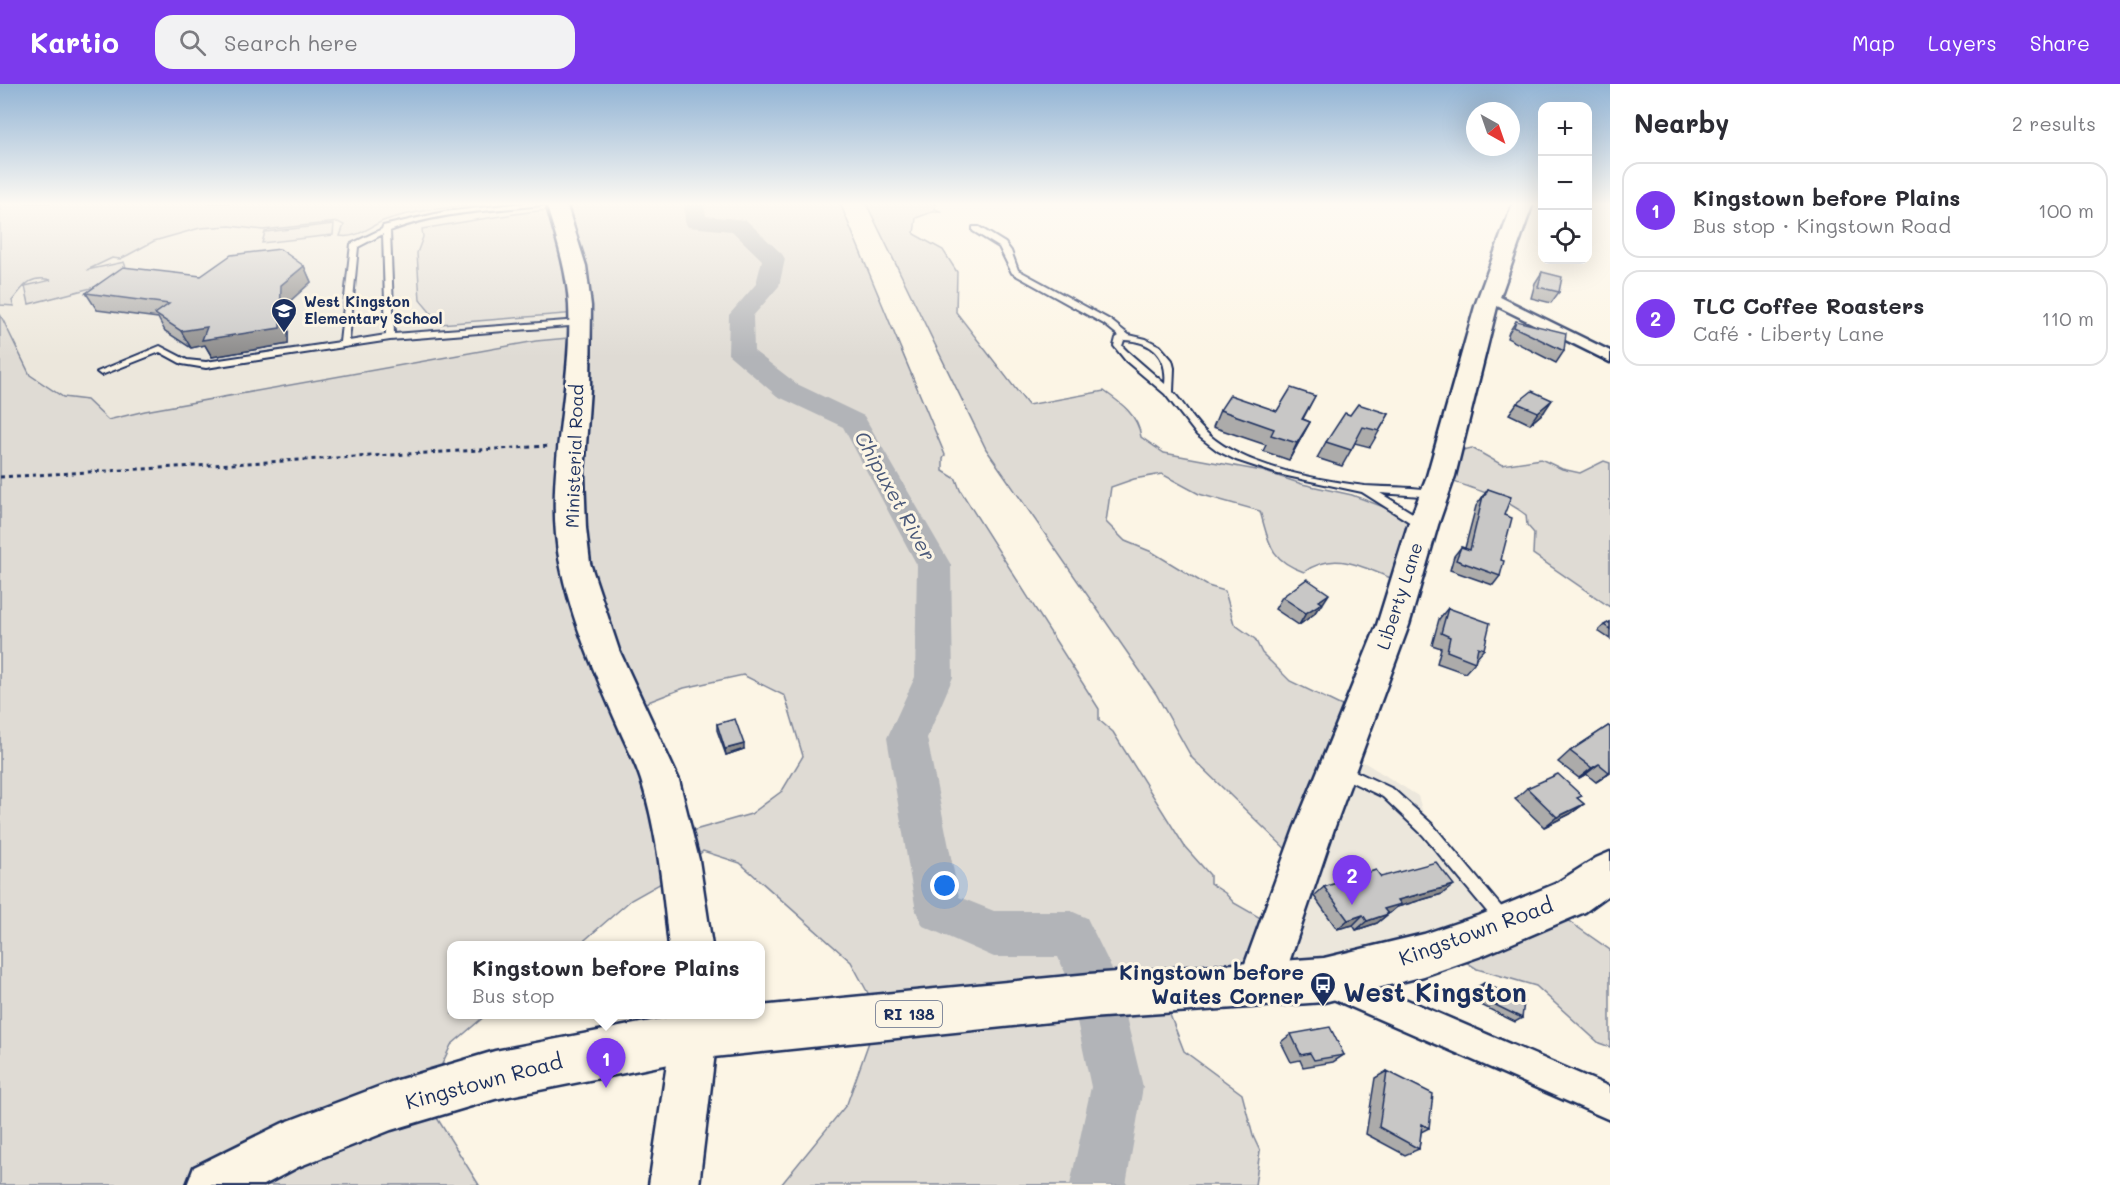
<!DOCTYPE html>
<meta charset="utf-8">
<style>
body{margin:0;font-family:Mali,sans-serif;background:#f2f2f3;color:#2b2b33}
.controls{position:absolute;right:18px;top:18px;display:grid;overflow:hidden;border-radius:12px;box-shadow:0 6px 24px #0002}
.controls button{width:54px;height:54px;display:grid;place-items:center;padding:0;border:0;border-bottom:2px solid #e1e1e2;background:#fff;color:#2b2b33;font:30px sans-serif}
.compass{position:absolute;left:1466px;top:18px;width:54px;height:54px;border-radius:50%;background:#fff;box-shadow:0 6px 24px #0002;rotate:140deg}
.you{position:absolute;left:945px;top:802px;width:21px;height:21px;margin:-15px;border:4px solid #fff;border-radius:50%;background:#1a73e8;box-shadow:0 0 0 9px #1a73e833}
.badge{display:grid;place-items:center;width:39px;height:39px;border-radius:50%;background:#7c3aed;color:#fff;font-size:20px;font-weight:700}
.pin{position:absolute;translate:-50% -50px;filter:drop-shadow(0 2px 3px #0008)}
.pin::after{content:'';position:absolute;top:32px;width:21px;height:18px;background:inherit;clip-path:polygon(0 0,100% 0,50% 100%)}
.popup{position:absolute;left:447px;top:857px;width:318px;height:78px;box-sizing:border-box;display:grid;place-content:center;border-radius:12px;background:#fff;filter:drop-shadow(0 2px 4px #0005);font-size:20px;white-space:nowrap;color:#7c7c81}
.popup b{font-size:22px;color:#2b2b33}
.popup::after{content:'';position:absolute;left:50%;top:100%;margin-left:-12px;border:12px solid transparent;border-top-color:#fff}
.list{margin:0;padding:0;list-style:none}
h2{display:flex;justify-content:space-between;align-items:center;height:78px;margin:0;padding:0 24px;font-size:26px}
h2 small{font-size:20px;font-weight:400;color:#7c7c81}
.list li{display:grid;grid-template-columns:39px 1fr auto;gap:18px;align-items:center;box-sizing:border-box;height:96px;margin:0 12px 12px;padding:0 12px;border:2px solid #e1e1e2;border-radius:18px}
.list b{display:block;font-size:22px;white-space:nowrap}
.list p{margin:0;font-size:20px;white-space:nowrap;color:#7c7c81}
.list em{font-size:20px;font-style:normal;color:#7c7c81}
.icon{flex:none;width:33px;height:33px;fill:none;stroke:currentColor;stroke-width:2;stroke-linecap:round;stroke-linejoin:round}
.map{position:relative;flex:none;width:1610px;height:1101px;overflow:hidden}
header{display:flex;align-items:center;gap:36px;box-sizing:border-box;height:84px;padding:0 30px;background:#7c3aed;color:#fff}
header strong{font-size:28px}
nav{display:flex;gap:33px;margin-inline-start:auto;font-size:21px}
.search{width:420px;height:54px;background:#f2f2f3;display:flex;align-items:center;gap:15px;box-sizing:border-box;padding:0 21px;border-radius:18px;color:#7c7c81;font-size:22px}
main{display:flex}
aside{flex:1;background:#fff}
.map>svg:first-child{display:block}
</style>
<header>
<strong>Kartio</strong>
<div class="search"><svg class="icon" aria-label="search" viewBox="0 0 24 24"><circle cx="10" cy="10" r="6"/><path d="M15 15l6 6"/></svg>Search here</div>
<nav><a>Map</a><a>Layers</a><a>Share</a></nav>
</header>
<main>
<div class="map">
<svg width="1610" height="1101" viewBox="0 0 1610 1101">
<rect width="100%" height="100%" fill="#fcf5e5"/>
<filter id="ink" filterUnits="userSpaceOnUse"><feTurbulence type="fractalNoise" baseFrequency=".0167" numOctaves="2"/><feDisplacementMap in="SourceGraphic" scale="12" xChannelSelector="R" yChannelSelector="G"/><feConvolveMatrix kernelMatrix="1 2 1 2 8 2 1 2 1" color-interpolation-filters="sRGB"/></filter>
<g filter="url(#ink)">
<path fill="#ece7dc" d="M360,119H547L570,215L564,286L0,375V191L4,170Z
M1338,666L1367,680L1418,712L1429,750L1425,759L1436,762L1504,832L1348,873L1244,882Z"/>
<path fill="#dfdbd4" stroke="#7d8599" stroke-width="1.5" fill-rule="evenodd" d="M0,119H486C451,124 417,125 383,137C369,143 356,155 340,152L344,141L338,138L263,146L230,142L200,144L154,157L128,171L120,175L112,174L87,186L124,178L130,194L29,220L25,202L51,196C29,191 24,202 12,217L14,222L0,221Z
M557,119H685L686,125L690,130L697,128V125L707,119H840L945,371L943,375V387L956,395L960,406L1099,625V636L1113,648L1185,763L1210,791V799L1225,809L1234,819L1264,836L1244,882L1160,905L1184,967L1242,1010L1253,1052L1260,1067L1255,1101H781L847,1020L875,941L867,913L869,911L851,878L740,779L703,767L681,788L631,816L579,861L452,862V930L486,931L451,961L429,1008L437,1034L479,1101H0V230L30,291L63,313L87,316L108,336L145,327L536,257L579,253L577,229L440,240L420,216L417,169L423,153L422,145C468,137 511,129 557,125ZM743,591L785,612L803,672L782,707L751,730L677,751L643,620L684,604Z
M866,119H935V125L943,128H932L916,134L914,150L943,166L957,188L956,228L1028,321L1104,307C1121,319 1138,331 1141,353L1164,369L1262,387L1302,400L1352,411L1418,436L1396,496C1363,484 1336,465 1304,488C1269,476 1269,458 1260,427L1199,410L1162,390L1134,395L1111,403L1106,438L1125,457L1152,468L1208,502L1225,507L1234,540L1255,555L1262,569L1290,597L1350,626L1295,774L1192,674L1156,610L986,365Z
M334,140L333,151L262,159L265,148Z
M1472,364L1502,381L1541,375L1562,385L1580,389L1604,377L1610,379V523L1533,470L1534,449L1527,441L1526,431C1501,411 1466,402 1435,392L1445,370Z
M1540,817L1610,866V963L1599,959L1536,902L1477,885L1435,858Z"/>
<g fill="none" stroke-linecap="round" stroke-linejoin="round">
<path fill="#b2b4b8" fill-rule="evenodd" d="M684,119H704L706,132L746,136L782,170L785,175L779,202L753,232L754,267L797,300L864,332L951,481L953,593L927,654L959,813L994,827H1071L1087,834L1115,891L1108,908L1091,915L1074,908L1058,873H994L923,842L916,827L887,654L915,593L917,481L843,343L777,312L728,270L729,231L756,200L762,176L732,147L688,143L685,138Z
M1102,912L1119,920L1127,937L1143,1003L1126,1101H1070L1091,1003L1077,937L1085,920Z"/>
<defs>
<path id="lane" d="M523,119H545L541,121C491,127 437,128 390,147L394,250L579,236L582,237V241L390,256L206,284L182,280L160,268L104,290L101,291L97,288L160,262L187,276L206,278L340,258L351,160L382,145L383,142L444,128ZM383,150L386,251L349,257L358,163Z
M973,143H979L1005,159L1011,167L1018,186L1110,236L1129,251L1146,255L1160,262L1172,276L1174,284L1173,308C1186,322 1194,339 1209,351C1246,383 1317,396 1365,402C1389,404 1415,402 1439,408L1440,410L1439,412L1435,413L1380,409L1427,438L1428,441L1427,444H1419L1362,408L1278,390L1236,376L1218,367L1197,351L1165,310L1126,277L1114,262L1116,254L1119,252L1104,240L1012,189L999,163L973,147ZM1124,256C1152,257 1168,272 1165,300L1127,267L1122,262Z
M1338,679L1393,705L1433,741L1509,832L1512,837L1509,842L1504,844L1499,842L1423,751L1383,713L1333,689L1331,685L1333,681Z"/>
<path id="street" d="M1490,208L1610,267V278L1485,216L1482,213L1485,210Z
M1328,882L1610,1003V1036L1317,908L1313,897L1317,886Z"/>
<path id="secondary" d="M546,119H566L586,182L591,222L590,304L584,390L586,444L590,479L619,566L679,696L699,776L712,862H669C663,807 658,749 641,696C635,677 625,659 618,642C595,589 571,536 560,479C543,394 573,306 569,221C567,186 556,153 546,119Z
M1513,119H1533L1498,219L1455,392L1438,441L1409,541L1334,745L1282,899L1276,915L1260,921L1244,915L1238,899L1294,745L1377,541L1408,441L1427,392L1476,219Z
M671,930L716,932L717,952L699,1101H649L671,952Z"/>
<path id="primary" d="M1610,768V810L1585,828L1484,871L1424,892L1324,918L1089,934L694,975L495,1015L391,1046L298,1083L264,1101H187L194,1083L283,1039L391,998L495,967L687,930H760V922L1089,890L1324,874L1424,850L1483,830L1555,800L1596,774Z"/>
</defs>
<use href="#lane" stroke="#1b2f5e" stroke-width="4"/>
<use href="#street" stroke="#1b2f5e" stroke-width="5"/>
<use href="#secondary" stroke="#1b2f5e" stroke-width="5"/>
<use href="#primary" stroke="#1b2f5e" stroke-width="5"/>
<path stroke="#1b2f5e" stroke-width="3" stroke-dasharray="4 4" stroke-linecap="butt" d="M0,393L550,362"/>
<use href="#lane" fill="#fcf5e5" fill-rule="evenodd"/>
<use href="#street" fill="#fcf5e5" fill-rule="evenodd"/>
<use href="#secondary" fill="#fcf5e5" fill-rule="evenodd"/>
<use href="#primary" fill="#fcf5e5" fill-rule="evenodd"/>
</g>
<path fill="#acabaa" stroke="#1b2f5e" stroke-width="1.5" d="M304,182L311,198L289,218L288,260L212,273L205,261L191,264L165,247L158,234L97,226L86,209L201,192Z
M1542,188L1559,208L1551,219L1531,214L1535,199Z
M1516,237L1564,267L1556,279L1507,254L1509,248Z
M1315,312L1303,335L1310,338L1289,376L1263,367L1266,361L1213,343L1220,326L1277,327Z
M1517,319L1544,328L1530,340L1509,330Z
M1389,330L1370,363L1355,359L1342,382L1317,374L1326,358L1350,331Z
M1488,405L1504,431L1500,492L1493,501L1450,486L1454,472L1461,463L1465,464L1476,422Z
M1282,513L1322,521L1318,524L1314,530L1299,541L1275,525Z
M1448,524L1484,565L1476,574L1475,578L1465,589L1437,579L1441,564L1432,561L1439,535Z
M1610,538V555L1598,547L1604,541Z
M717,640L744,665L726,671L717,646Z
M1608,642L1610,689L1596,698L1586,690L1579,694L1558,678L1570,667Z
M1527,704L1578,715L1584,720L1570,730L1544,743L1515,715Z
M1381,793L1442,810L1397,823L1377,839L1356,846L1353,841L1337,845L1314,812L1324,803Z
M1484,899L1522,934L1515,938L1471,916L1477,903Z
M1291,950L1344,971L1333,978L1303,983L1300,976L1291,978L1281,958Z
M1387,987L1429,1044L1421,1048L1419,1065L1405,1071L1366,1050L1375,994Z"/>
<path fill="#8c8b8b" stroke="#1b2f5e" stroke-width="1.5" d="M304,182L311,198L289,218L288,260L212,273L205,261L191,264L181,247L281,201Z
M1552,316L1544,328L1530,340L1538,328Z
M1310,338L1301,354L1289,376L1297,359Z
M1329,510L1322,521L1318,524L1314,530L1299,541L1306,529L1319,517Z
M744,660V665L726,671L725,665Z
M1599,680L1586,690L1579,694L1592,684Z
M1610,687V689L1596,698L1609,688Z
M1584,720L1570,730L1544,743L1557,733Z
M1454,801L1442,810L1397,823L1390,829L1374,834L1384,825L1398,816Z
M1388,830L1377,839L1356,846L1367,837Z
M1363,831L1353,841L1337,845L1348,836Z"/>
<path fill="#c8c7c6" stroke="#1b2f5e" stroke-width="1.5" d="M280,165L304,182L281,201L280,244L202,256L207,243L181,247L155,230L169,220L86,209L123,183L201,192L231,171Z
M1542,188L1562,193L1559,208L1538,203Z
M1516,237L1566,249L1564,267L1514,243Z
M1291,304L1315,312L1302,335L1310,338L1297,359L1271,351L1274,345L1220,326L1230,311L1277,327Z
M1532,307L1552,316L1538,328L1517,319Z
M1358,320L1389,330L1379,347L1363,343L1351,366L1326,358L1345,329L1350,331Z
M1488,405L1511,413L1504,431L1512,434L1501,476L1504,477L1500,492L1456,476L1461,463L1470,466L1483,412L1484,413Z
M1307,495L1329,510L1319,517L1322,519L1306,529L1282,513Z
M1448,524L1490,539L1484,565L1478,563L1475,578L1447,567L1450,553L1441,549Z
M1610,538V545L1604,541Z
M735,635L744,660L725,665L717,640Z
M1608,642L1610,643V687L1609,688L1599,680L1592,684L1570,667Z
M1558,690L1582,712L1577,714L1584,720L1557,733L1527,704Z
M1436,778L1454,801L1398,816L1401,820L1384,825L1388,830L1367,837L1363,831L1348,836L1324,803L1376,786L1381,793Z
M1484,899L1524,918L1522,934L1477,912Z
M1330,943L1344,971L1314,976L1310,969L1301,971L1291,950Z
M1387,987L1433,1010L1429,1044L1422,1040L1419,1065L1379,1043Z"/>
</g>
<linearGradient id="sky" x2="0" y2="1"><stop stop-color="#92b4d5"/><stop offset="0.44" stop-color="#fefaf3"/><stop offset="1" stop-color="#fefaf3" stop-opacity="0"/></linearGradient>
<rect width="1610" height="273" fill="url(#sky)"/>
<defs>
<symbol id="school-pin" viewBox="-11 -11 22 30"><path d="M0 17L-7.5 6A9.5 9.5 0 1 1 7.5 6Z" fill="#1b2f5e" stroke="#fcf5e5"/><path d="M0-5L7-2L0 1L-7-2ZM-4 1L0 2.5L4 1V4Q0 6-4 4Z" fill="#fff"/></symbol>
<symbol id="bus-pin" viewBox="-11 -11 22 30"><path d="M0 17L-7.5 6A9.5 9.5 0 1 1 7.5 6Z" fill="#1b2f5e" stroke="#fcf5e5"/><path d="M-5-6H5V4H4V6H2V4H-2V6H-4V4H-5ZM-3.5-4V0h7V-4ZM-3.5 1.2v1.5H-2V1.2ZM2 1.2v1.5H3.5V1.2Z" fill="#fff"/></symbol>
</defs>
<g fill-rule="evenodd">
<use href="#school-pin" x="269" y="212" width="30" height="40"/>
<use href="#bus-pin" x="1308" y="886" width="30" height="40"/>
</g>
<g text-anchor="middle" stroke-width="6" stroke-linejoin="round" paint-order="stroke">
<g font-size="15" font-weight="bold" fill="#1b2f5e" stroke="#fcf5e5" text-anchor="start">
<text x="304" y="223">West Kingston<tspan x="304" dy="17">Elementary School</tspan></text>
</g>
<rect fill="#fcf5e5" stroke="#5e6a86" stroke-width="1.5" x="876" y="917" width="66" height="26" rx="4.5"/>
<g font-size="16" font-weight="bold" fill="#1b2f5e">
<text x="909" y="936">RI 138</text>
</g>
<g font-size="18" fill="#1b2f5e" stroke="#fcf5e5">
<text transform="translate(575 372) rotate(-88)" y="6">Ministerial Road</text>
<text transform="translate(1400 512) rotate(-72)" y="6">Liberty Lane</text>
</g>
<g font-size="20" font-style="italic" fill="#485779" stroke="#fcf5e5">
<text transform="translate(895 412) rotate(61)" y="7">Chipuxet River</text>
</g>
<g font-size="21" fill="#1b2f5e" stroke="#fcf5e5">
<text transform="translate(1476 848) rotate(-20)" y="7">Kingstown Road</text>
<text transform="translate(484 998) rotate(-15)" y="7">Kingstown Road</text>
</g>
<g font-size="21" font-weight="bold" fill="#1b2f5e" stroke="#fcf5e5" text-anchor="end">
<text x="1304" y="896">Kingstown before<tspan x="1304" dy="24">Waites Corner</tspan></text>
</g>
<g font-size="26" font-weight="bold" fill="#1b2f5e" stroke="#fcf5e5">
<text x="1435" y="918">West Kingston</text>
</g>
</g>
</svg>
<div class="controls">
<button>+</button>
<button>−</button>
<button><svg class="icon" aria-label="locate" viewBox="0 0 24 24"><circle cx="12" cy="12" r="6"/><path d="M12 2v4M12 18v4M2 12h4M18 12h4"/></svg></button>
</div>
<svg class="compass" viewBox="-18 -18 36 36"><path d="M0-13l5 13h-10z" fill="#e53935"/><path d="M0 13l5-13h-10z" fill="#7c7c81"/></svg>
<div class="you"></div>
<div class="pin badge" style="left:606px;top:1004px">1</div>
<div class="popup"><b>Kingstown before Plains</b>Bus stop</div>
<div class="pin badge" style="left:1352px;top:821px">2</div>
</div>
<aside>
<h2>Nearby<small>2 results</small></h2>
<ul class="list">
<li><span class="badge">1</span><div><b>Kingstown before Plains</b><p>Bus stop · Kingstown Road</p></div><em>100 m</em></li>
<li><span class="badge">2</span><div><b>TLC Coffee Roasters</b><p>Café · Liberty Lane</p></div><em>110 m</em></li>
</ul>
</aside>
</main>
